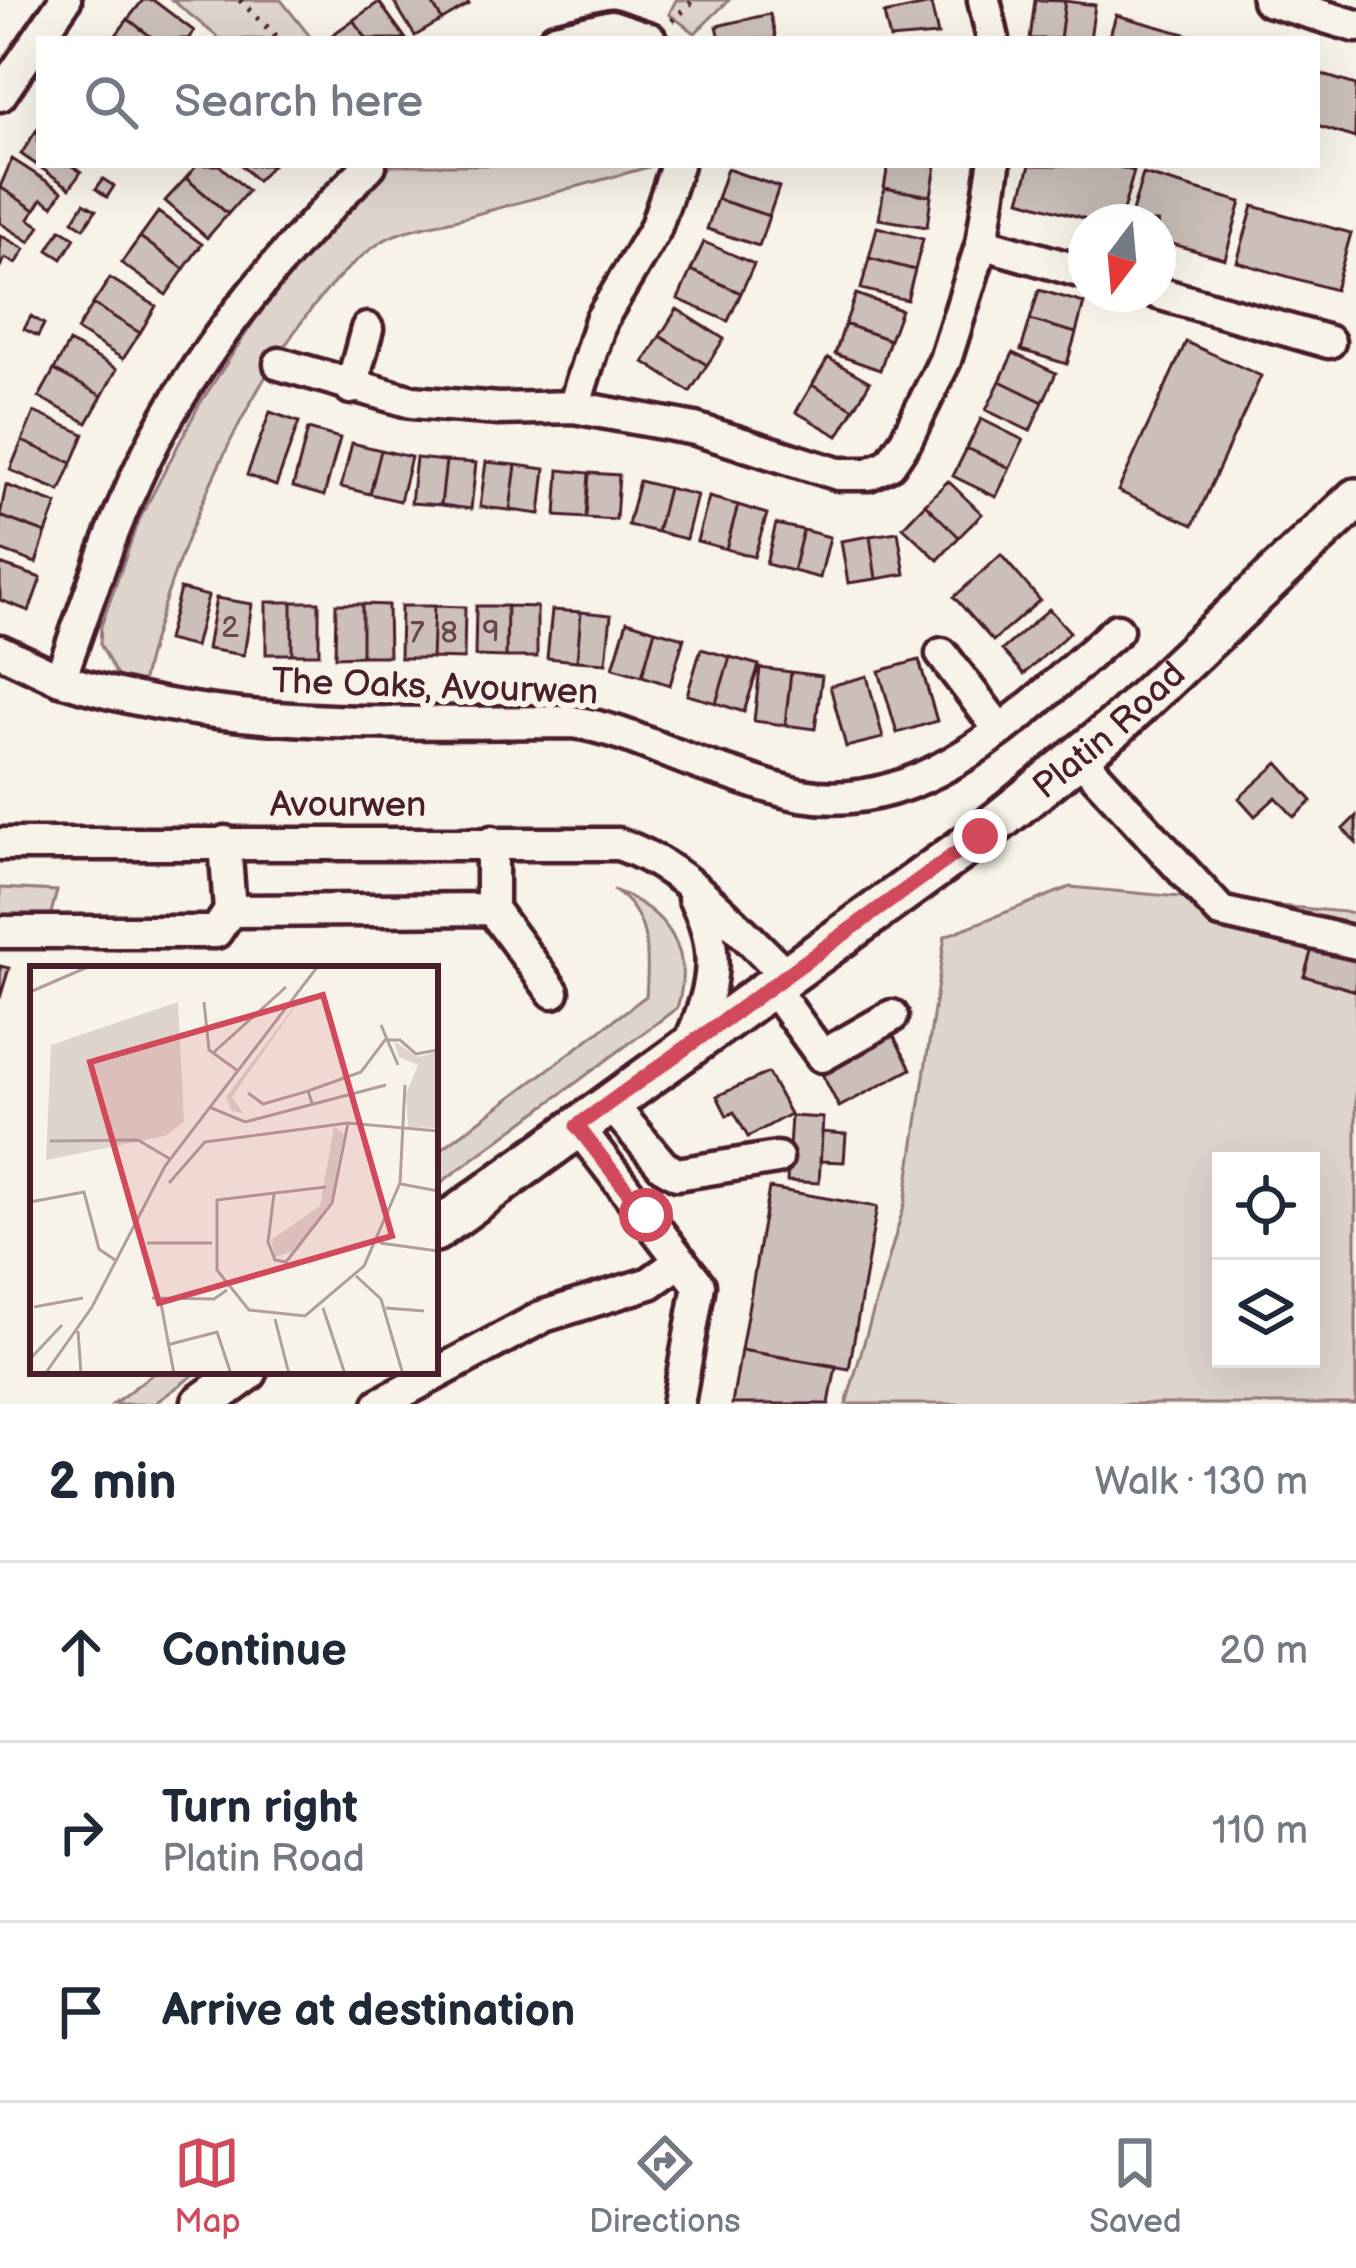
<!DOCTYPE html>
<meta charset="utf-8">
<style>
body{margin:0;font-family:"Balsamiq Sans",sans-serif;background:#f6f6f7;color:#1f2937}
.controls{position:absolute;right:36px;bottom:36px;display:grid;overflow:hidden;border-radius:0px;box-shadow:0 12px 48px #0002}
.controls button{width:108px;height:108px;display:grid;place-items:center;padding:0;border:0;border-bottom:3px solid #e0e1e3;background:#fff;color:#1f2937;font:60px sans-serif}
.compass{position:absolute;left:1068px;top:204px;width:108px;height:108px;border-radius:50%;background:#fff;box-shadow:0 12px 48px #0002;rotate:196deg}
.stop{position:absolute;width:36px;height:36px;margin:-27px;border:9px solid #d1495b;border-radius:50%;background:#fff}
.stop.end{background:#d1495b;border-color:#fff;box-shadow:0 3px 12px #0008}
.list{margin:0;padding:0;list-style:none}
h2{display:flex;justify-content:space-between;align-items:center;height:156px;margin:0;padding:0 48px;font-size:51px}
h2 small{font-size:39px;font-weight:400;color:#747a83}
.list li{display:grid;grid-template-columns:78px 1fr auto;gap:36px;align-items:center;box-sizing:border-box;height:180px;padding:0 48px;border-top:3px solid #e0e1e3}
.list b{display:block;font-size:45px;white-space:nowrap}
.list p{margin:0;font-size:39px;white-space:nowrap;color:#747a83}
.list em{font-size:39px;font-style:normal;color:#747a83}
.icon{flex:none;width:66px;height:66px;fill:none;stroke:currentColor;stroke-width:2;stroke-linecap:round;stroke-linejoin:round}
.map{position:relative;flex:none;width:1356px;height:1404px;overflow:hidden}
.search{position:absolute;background:#fff;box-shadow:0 12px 48px #0002;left:36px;right:36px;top:36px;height:132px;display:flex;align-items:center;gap:30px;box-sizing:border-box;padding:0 42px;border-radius:0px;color:#747a83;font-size:45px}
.sheet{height:696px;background:#fff}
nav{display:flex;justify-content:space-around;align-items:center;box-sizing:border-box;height:168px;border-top:3px solid #e0e1e3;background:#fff;font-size:33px;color:#747a83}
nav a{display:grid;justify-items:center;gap:6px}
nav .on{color:#d1495b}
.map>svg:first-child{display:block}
</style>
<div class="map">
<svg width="1356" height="1404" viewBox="0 0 1356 1404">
<rect width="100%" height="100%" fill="#f7f3e8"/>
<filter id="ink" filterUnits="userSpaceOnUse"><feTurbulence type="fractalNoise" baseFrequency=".00833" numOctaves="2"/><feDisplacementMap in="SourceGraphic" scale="24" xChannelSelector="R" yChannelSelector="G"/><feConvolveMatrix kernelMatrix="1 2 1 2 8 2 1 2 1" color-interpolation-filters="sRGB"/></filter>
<g filter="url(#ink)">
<path fill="#ded4cc" stroke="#947a7c" stroke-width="3" fill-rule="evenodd" d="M172,0H281L312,39H220Z
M676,0H729L695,33L669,14Z
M391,165H656C591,183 526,200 462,218C437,225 404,228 383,241C271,310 169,558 142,684L117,676L100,644L101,626L138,522L199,405L277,286Z
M1070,887L1356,913V1404H846L905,1203L945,936ZM1221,1161H1311V1359H1221Z
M0,888L57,891L50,917L0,918Z
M613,890C666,910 695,949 677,1008L435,1187V1154L646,996C649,957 651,913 613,890Z
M156,1371H199L154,1404H113Z"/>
<path fill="#ccbfb9" stroke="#4a1f2b" stroke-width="3" d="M143,0H153L194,31L188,39H154L128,19Z
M393,0H430L442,20L415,36Z
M430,0H466L469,4L442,20Z
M1035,0L1065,1L1060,39H1030Z
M1065,1L1095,5L1090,39H1060Z
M379,2L406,39H367L353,20Z
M931,4L938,35L890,39L884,14Z
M770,14L776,39H720L717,26Z
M1116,15L1203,39H1109Z
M128,19L154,39H113Z
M353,20L367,39H328V38Z
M1317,73L1356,85L1355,138L1317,126Z
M38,128L39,165H71L81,172L70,188L21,154Z
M12,159L62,191L53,206L42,199L35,210L0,187Z
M197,165H219L248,191L228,214L186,178Z
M241,165H272L257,181Z
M888,165H936L931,196L884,188Z
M1030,165H1112L1134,171L1120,222H1097L1020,200Z
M727,169L779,187L769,216L717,199Z
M1143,174L1241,202L1225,259L1158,240V222H1129Z
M186,178L228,214L207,238L165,201Z
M103,179L114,186L107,197L96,189Z
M0,187L35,210L29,219L40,226L30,242L0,223Z
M884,188L931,196L927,227L879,219Z
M717,199L769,216L759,246L707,229Z
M84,203L96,210L84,228L73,221Z
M1253,206L1351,233L1335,290L1237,262Z
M158,212L202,244L184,269L140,237Z
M877,227L923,239L915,270L869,258Z
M61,229L75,238L62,259L48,250Z
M0,235L25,249L16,264L5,258L0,267Z
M140,237L184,269L166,295L121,263Z
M704,242L754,264L741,293L691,270Z
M869,258L915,270L907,300L861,289Z
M691,270L741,293L728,321L678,299Z
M110,278L156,306L140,333L93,304Z
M1039,290L1084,303L1076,333L1030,320Z
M856,294L901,310L890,340L845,324Z
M93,304L140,333L123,359L77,330Z
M677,309L724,339L707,365L660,336Z
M31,316L44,324L38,336L24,329Z
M1030,320L1076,333L1067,364L1021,350Z
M845,324L890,340L880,370L835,354Z
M660,336L707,365L690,392L644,362Z
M69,342L117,369L102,396L54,370Z
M1186,342L1261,376L1193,525L1118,491Z
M1013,353L1056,373L1043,402L1000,381Z
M828,358L870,382L854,409L812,385Z
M54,370L102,396L87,423L39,397Z
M1000,381L1043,402L1030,431L986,410Z
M812,385L854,409L838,436L796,412Z
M34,412L84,434L72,463L22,441Z
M270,412L299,422L276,486L247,475Z
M981,419L1023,440L1010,468L967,448Z
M308,429L340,438L324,496L293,487Z
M22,441L72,463L60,491L10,470Z
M352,443L381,450L370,494L341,487Z
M967,448L1010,468L996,497L953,476Z
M381,450L411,457L400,501L370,494Z
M416,458L446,461L441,505L411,503Z
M446,461L476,463L471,509L441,505Z
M486,462L516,465L510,510L480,507Z
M516,465L545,469L540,514L510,510Z
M559,470L589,473L586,518L556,516Z
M589,473L619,475L616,520L586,518Z
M639,481L668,488L657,532L628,525Z
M948,481L982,514L959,537L925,504Z
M6,485L57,504L46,533L0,516Z
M668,488L697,495L686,539L657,532Z
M709,497L738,505L726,549L697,541Z
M925,504L959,537L938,560L903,527Z
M738,505L767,514L754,557L726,549Z
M0,516L46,533L36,563L0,550Z
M776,524L803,530L793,571L766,564Z
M803,530L830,537L820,578L793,571Z
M898,532L905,574L876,579L870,536Z
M870,536L876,579L848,583L841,541Z
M1001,555L1040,600L993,641L954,597Z
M0,564L41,578L29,611L0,600Z
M180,589L208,596L195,647L167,640Z
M216,598L252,604L244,655L207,649Z
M266,602H292V654H266Z
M292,602H319V654H292Z
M336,604H362V656L335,657Z
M362,604L388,605L389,656H362Z
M401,606H434L432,658H400Z
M434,606L465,607L464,659L432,658Z
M476,606H507L506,657L475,656Z
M507,606L537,607V657H506Z
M1049,609L1070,632L1024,674L1002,650Z
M552,610L581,612L577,661L547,658Z
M581,612L611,615L606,663L577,661Z
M627,621L655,630L642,676L613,668Z
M655,630L684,638L670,685L642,676Z
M701,649L730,657L716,703L687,695Z
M730,657L759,665L744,712L716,703Z
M919,660L937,721L897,733L879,671Z
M760,668L791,672L785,725L754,721Z
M791,672L822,676L815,729L785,725Z
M867,676L883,738L846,747L830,686Z
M1278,763L1312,801L1294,817L1276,797L1255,816L1239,798Z
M1356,816V843L1343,829Z
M1316,935L1356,947V991L1304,976Z
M0,966L9,968L0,998Z
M892,1033L911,1069L839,1107L820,1070Z
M768,1073L790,1114L748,1137L734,1112L727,1116L717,1096Z
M791,1116L823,1118L819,1183L787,1181Z
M822,1132L846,1134L844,1162L820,1161Z
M769,1188L877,1207L849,1369L741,1350Z
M741,1350L836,1366L829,1404H732Z"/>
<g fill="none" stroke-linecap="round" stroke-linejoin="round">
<defs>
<path id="minor" d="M984,0L993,39
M1268,0L1356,26
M555,39L611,26L650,39
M0,95L65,0
M982,243L1086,273
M1158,293L1329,342
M280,364L412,402L499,409L574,407L695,429L838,474H869L890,464L906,440L945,360L982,243L994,165
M351,388L367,329
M574,407L601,320L655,229L677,165
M0,651L60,679C89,598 115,515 155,439C210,335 287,248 370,165
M942,654L1000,730
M60,679C227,732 400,722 573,722C627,730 670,756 721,771C747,779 774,790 801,795C928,817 1030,705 1117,630
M1079,757L1221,912L1356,943
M225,842L230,911L492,909L553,992
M0,844H618C684,865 739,930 788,977
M492,909V842
M0,932H216L230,911
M772,987L822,1056L892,1016
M688,1046C713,993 723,952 694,898
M609,1102L663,1166L677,1174L777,1158
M577,1126L699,1285L678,1404
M380,1404L544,1316L650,1283L681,1261"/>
<g id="major">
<path id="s1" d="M435,1231L980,836L1115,727L1356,499"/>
<path d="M202,1404L247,1371"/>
</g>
</defs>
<use href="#minor" stroke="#4a1f2b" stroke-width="39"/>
<use href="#major" stroke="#4a1f2b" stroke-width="48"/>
<path stroke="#4a1f2b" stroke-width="6" stroke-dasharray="3 9" stroke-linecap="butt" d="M240,0L279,39
M672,21L694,0"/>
<use href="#minor" stroke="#f7f3e8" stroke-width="30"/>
<use href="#major" stroke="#f7f3e8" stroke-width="39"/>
</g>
</g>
<g fill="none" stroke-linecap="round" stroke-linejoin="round" filter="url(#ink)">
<path stroke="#d1495b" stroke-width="15" d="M646,1215L577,1126L980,836"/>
</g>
<g text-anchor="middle" stroke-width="12" stroke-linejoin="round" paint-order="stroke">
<g font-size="30" fill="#6a474e">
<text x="230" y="637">2</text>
<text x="491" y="641">9</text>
<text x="417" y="642">7</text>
<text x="449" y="642">8</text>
</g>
<g font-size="36" fill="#4a1f2b" stroke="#f7f3e8">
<text transform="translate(435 685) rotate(2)" y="13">The Oaks, Avourwen</text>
<text dy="13" stroke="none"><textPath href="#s1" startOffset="840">Platin Road</textPath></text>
<text x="348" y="816">Avourwen</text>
</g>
</g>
<g transform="translate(30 966)">
<rect width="408" height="408" fill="#f7f3e8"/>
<path d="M278,22L202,131L213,147L202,145L196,131ZM148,36L154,156L135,170L16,194L21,79ZM364,75L388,91L408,86V162L378,161L376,128L388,99L369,91ZM304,160L314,168L301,235L269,283L245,291L241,274L290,240Z" fill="#ded4cc"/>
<path fill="none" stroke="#b29e9c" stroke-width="3" d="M0,26L60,0M174,36L179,84L208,105M351,59L368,99M183,87L256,21M278,125L331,106L355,74H370L386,88L408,84M218,127L233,138L278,125L282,137M179,141L215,156L356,119M20,175L108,174L140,193M139,217L175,176L318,157M371,218L408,225M296,221L187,234V304L219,344L275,350L334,300L370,217L375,119M244,228L238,276L245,294L256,296L302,237L318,157L408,165M0,236L54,226L69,283L85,294M117,277H182M350,277L408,285M326,310L351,333L372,405M122,332L184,333L197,324M130,332L144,408M4,341L53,332M293,342L315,408M356,342L394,345M245,353L259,408M48,365L51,408M137,379L187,366L201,408M0,393L32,359M15,408L62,341L135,200L288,0"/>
<path fill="#d1495b" fill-opacity="0.15" stroke="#d1495b" stroke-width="6" d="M293,29L362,270L129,337L60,96Z"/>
<rect width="408" height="408" fill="none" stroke="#4a1f2b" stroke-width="6"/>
</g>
</svg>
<div class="controls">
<button><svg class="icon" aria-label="locate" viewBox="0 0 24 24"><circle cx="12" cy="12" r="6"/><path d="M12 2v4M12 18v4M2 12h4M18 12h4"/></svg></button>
<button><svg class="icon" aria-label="layers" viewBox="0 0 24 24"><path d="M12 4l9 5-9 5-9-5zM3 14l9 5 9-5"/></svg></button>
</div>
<svg class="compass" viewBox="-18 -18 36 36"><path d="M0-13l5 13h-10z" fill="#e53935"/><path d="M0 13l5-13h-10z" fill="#747a83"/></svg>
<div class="stop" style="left:646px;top:1215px"></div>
<div class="stop end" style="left:980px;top:836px"></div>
<div class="search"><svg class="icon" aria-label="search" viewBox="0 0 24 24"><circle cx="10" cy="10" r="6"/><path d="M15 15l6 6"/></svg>Search here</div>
</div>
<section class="sheet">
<h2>2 min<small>Walk · 130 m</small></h2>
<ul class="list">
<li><svg class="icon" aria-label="ahead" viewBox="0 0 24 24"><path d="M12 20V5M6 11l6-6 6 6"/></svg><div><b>Continue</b></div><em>20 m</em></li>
<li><svg class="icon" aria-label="right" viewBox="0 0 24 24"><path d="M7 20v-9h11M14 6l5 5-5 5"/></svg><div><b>Turn right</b><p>Platin Road</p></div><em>110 m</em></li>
<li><svg class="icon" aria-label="arrive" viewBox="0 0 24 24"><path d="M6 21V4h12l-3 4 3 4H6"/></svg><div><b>Arrive at destination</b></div></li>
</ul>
</section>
<nav>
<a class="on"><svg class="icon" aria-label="map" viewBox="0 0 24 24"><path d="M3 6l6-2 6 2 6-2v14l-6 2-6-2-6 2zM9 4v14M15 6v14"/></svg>Map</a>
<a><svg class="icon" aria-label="directions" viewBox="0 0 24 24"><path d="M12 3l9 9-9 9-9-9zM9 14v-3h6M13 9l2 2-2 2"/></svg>Directions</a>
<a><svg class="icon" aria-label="saved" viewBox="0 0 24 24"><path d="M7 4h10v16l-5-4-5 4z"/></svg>Saved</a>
</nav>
